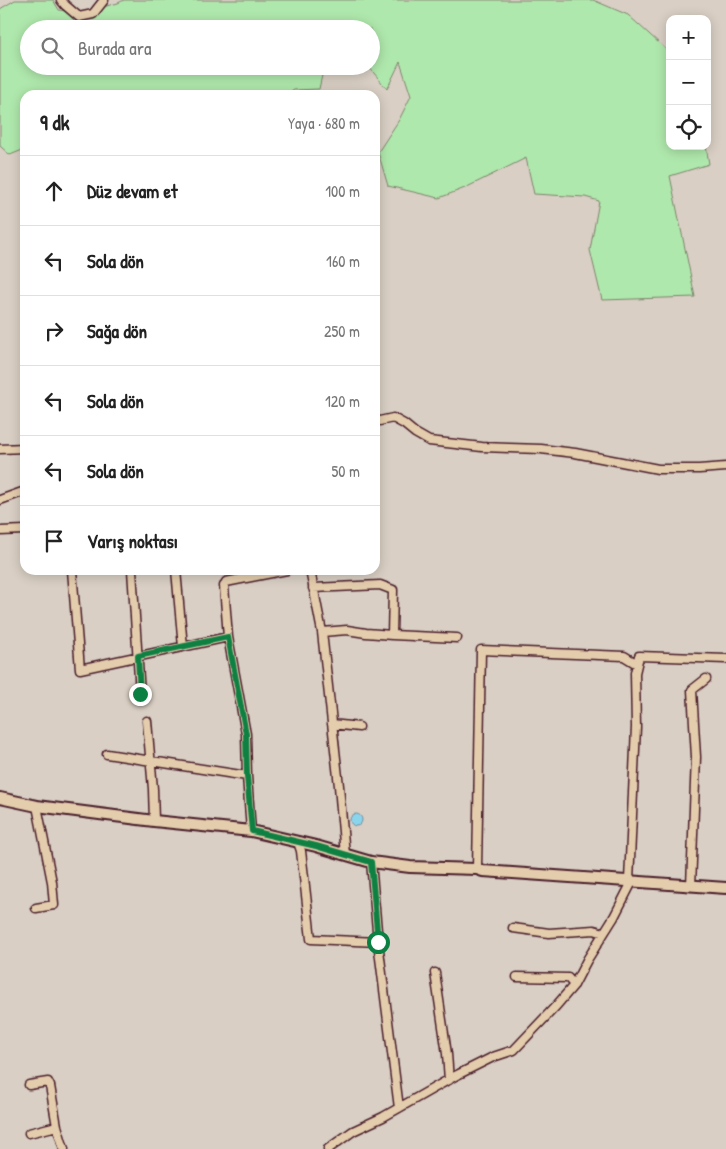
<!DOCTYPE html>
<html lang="tr">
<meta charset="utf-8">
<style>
body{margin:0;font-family:"Patrick Hand",sans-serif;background:#f2f2f2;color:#222}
.controls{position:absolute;right:15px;top:15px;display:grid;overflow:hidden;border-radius:10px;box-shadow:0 2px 12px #0003}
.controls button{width:45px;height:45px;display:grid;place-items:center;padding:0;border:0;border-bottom:1px solid #e0e0e0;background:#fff;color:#222;font:25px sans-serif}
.stop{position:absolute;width:15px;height:15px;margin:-11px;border:4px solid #0b8043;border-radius:50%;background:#fff}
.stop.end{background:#0b8043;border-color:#fff;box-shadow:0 1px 5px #0008}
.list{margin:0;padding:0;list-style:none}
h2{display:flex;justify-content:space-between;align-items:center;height:65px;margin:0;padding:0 20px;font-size:21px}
h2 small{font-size:16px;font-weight:400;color:#767676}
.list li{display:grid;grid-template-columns:32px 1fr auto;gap:15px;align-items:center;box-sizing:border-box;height:70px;padding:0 20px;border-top:1px solid #e0e0e0}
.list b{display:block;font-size:19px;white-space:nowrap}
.list em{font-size:16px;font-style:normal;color:#767676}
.icon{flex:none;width:28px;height:28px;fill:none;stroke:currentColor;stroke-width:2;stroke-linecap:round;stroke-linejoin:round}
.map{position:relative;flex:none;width:726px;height:1149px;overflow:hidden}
.search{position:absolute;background:#fff;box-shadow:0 2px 12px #0003;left:20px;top:20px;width:360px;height:55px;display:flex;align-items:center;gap:12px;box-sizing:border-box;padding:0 18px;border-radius:28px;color:#767676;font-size:19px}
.panel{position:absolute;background:#fff;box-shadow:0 2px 12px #0003;left:20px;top:90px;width:360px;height:485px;border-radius:15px}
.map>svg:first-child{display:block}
</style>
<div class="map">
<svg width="726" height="1149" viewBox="0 0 726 1149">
<rect width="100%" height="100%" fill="#d9cfc4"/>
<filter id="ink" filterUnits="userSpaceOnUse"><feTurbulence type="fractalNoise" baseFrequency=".02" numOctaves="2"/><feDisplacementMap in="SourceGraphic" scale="10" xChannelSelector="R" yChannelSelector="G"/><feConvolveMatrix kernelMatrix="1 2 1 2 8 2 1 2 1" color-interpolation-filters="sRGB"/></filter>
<g filter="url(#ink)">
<path fill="#afe8ac" stroke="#7c846c" d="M15,0H53L59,10L80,13L118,3L124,0H593L628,15L670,53V146H706L709,164L670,176L695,297L602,300L590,250L599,201L585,197L534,194L526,158L465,188L439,198L388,186L378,152L399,120L411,96L400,62L387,89L369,67L371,66V29H29V66H324L319,89L294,90L286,95H25V149L10,155L0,146V9Z"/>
<path fill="#8bd5ec" stroke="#718c9f" d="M350 820a6 6 0 1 1 12 0a6 6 0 1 1-12 0Z"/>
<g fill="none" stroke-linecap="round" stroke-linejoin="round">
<defs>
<path id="minor" d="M61,0L65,5L79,17L93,14L104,0
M375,422L393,418L404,424L415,433L429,441L482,447L541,449L575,453L658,469H699L726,467
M0,449L25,448
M0,500L25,491
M0,531L25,530
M72,570L80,669L228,637
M132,570L140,694
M176,570L183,647
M310,570L322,632L339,786L345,855
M313,588L380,585L393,590L392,635
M322,632L347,630L366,633L392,635L457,638
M147,721L153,789L154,821
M332,724L359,727
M107,754L247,776
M251,831L247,776L246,734L228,637L224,586L226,582L287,570
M298,842L301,851L311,939L378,942
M371,862L378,942L399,1108
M477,869L481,650L624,656L637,664
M629,881L636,727L635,673L639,656L726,659
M691,886L696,757L692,690L706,679
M36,908L54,905L52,882L37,806
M513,928L549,933L594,930L604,933
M435,973L447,1054L449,1080
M517,977L568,978L574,985
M29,1085L48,1082L50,1086L57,1126L64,1149
M29,1133L57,1126
M328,1149L353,1131L383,1117L455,1076L493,1057L514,1050L556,1006L574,985L587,960L614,917L632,882"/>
<path id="major" d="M0,798L37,806L154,821L251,831L316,846L371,862L410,867L477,869L483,871L726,888"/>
</defs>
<use href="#minor" stroke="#4a1f2b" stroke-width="11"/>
<use href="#major" stroke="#4a1f2b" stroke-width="14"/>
<use href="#minor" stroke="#e4cdad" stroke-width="8"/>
<use href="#major" stroke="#e4cdad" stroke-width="10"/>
</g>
</g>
<g fill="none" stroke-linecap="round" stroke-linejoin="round" filter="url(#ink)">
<path stroke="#0b8043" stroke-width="6" d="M140,694L138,656L228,637L246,734L247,776L252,831L316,846L371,862L378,942"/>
</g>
</svg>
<div class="controls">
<button>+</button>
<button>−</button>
<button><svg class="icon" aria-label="locate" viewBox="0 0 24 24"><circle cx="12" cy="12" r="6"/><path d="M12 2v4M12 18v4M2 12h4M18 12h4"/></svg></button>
</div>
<div class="stop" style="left:378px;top:942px"></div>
<div class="stop end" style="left:140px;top:694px"></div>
<div class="search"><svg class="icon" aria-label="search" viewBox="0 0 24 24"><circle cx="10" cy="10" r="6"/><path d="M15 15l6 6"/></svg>Burada ara</div>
<section class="panel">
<h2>9 dk<small>Yaya · 680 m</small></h2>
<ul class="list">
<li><svg class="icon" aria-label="ahead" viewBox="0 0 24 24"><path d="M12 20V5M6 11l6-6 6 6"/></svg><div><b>Düz devam et</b></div><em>100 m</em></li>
<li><svg class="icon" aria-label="left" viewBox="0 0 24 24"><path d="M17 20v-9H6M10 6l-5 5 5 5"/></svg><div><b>Sola dön</b></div><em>160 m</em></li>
<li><svg class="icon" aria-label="right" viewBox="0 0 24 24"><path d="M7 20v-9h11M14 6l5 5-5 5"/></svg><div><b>Sağa dön</b></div><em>250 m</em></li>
<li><svg class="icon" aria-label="left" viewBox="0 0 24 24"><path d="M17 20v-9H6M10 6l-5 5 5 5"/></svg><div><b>Sola dön</b></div><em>120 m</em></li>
<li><svg class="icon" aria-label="left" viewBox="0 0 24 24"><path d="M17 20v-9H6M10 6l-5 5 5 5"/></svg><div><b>Sola dön</b></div><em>50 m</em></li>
<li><svg class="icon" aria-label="arrive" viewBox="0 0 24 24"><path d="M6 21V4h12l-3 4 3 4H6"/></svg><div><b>Varış noktası</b></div></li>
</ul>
</section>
</div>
